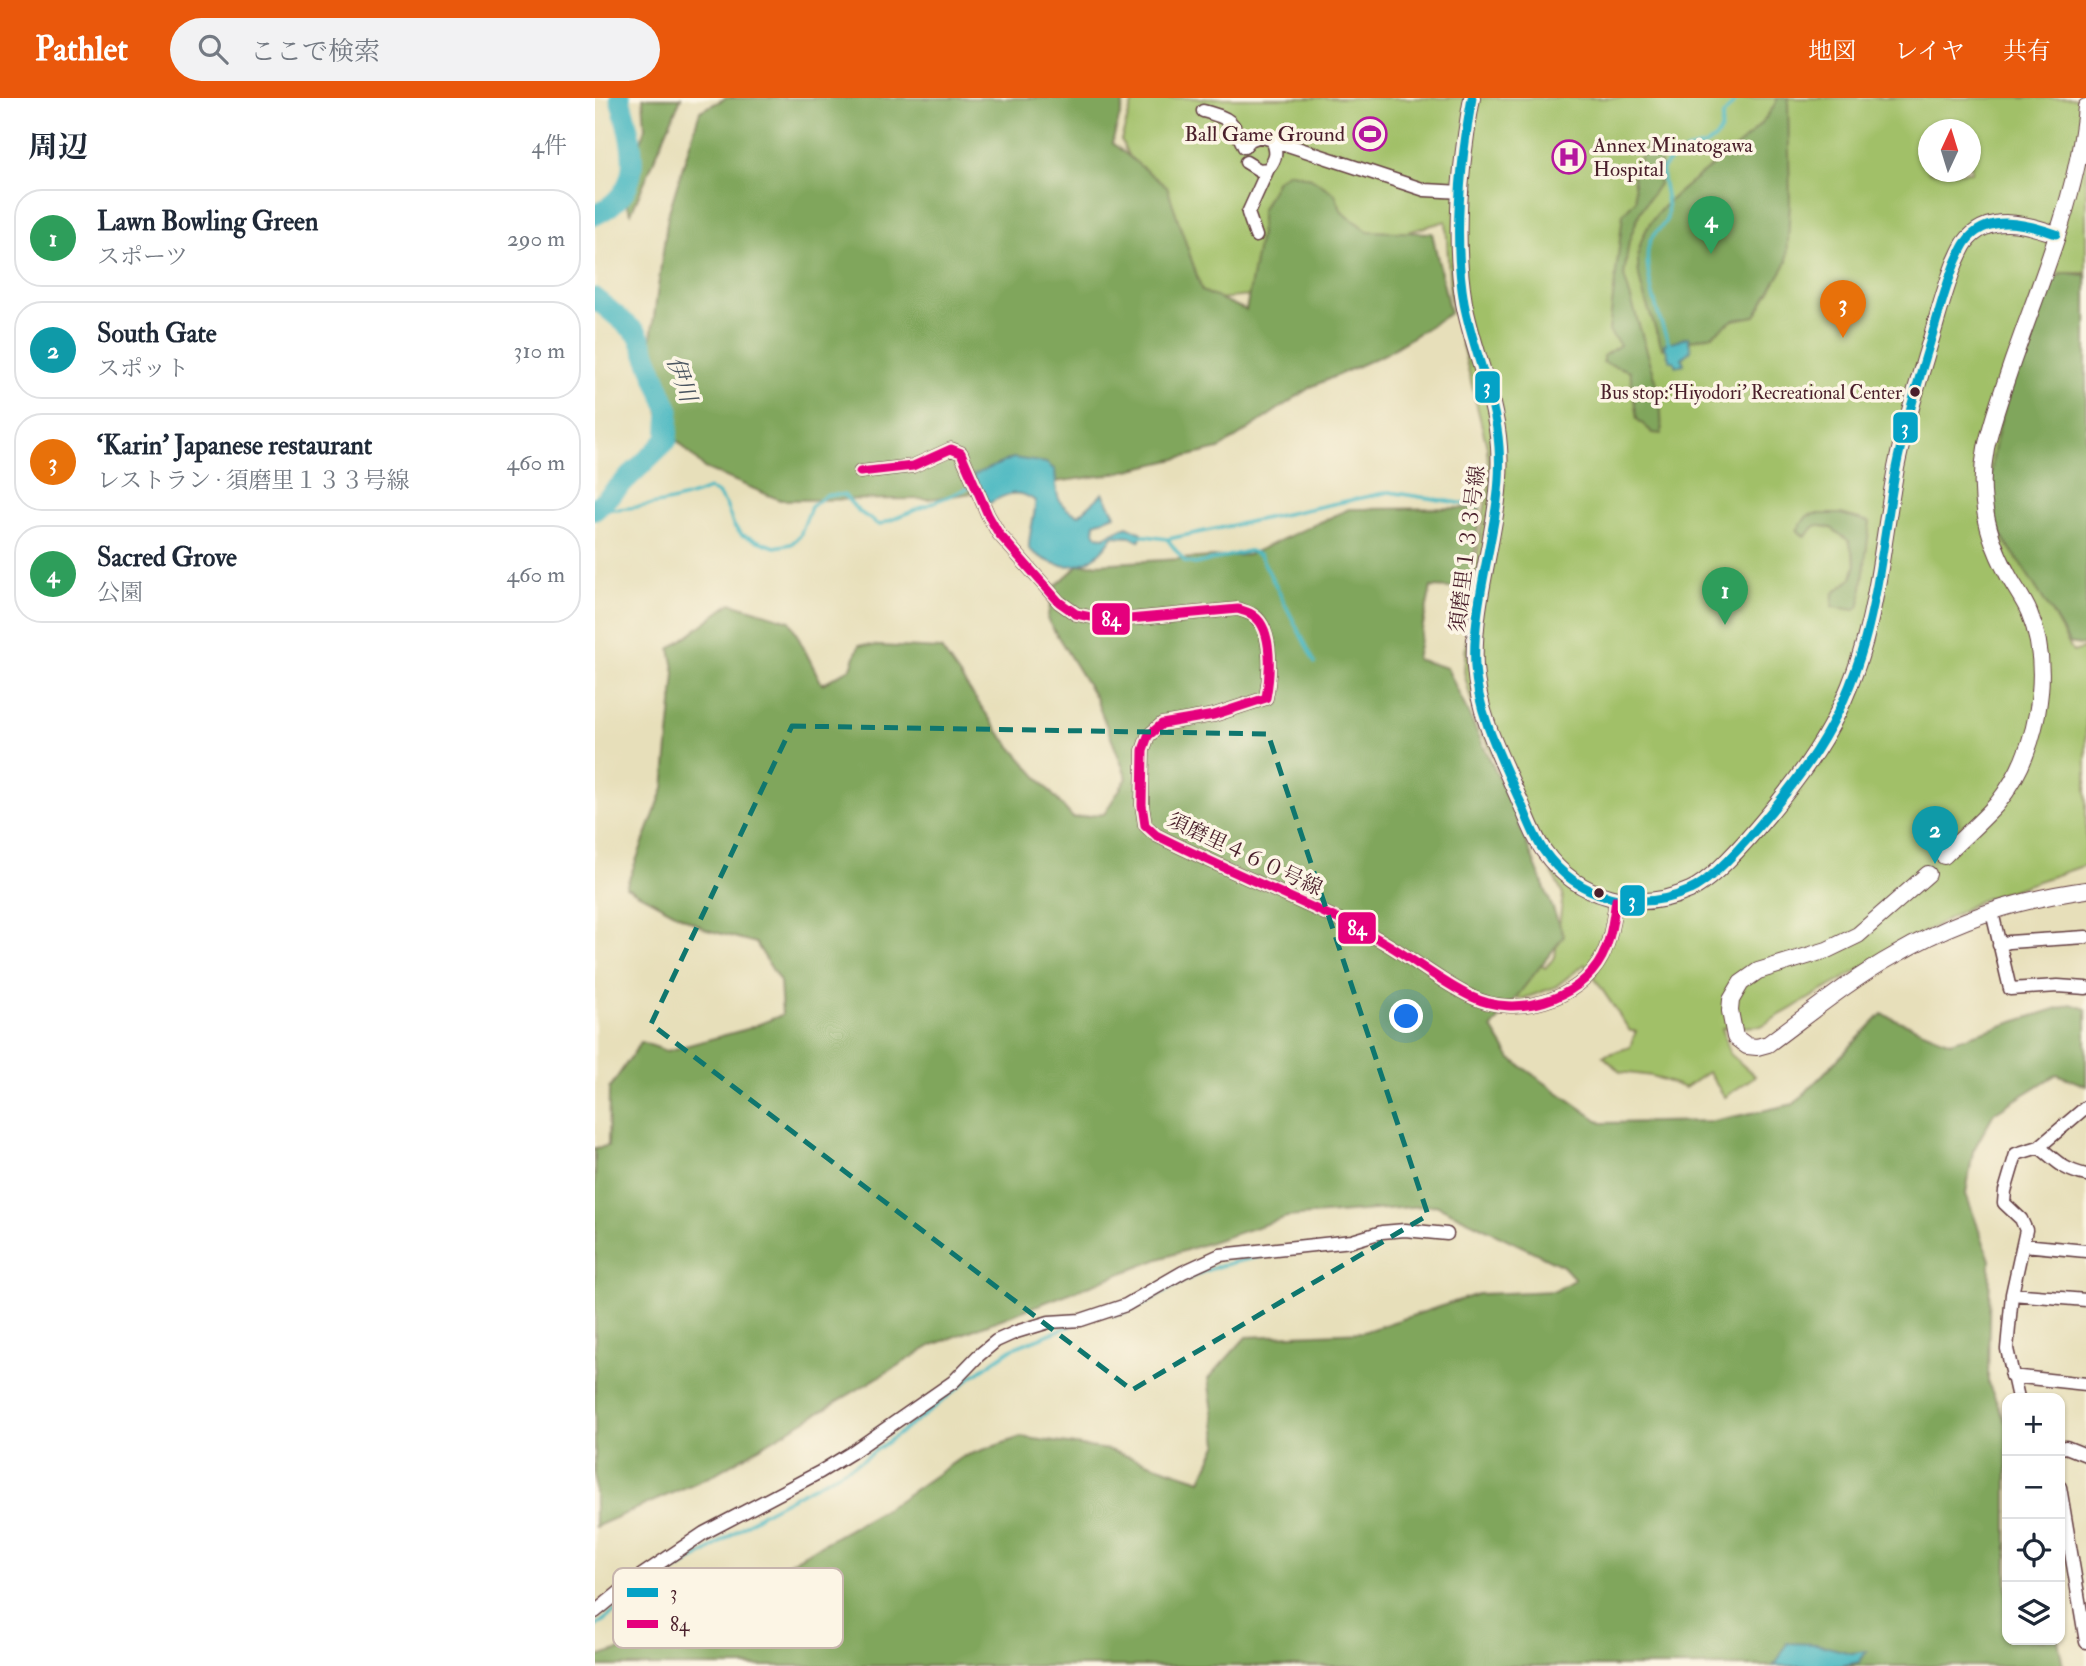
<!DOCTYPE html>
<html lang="ja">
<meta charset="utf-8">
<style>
body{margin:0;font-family:"IM FELL Double Pica","Noto Serif JP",serif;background:#f2f2f3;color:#1f2937}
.controls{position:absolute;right:21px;bottom:21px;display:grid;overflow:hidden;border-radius:14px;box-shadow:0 2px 5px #0004}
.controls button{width:63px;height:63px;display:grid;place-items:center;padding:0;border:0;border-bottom:2px solid #e0e1e3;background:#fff;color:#1f2937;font:35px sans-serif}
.compass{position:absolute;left:1323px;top:21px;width:63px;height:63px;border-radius:50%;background:#fff;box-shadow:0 2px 5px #0004;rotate:4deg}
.you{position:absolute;left:812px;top:919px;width:24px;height:24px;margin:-18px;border:5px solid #fff;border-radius:50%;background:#1a73e8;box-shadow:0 0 0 10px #1a73e833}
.badge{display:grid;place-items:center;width:46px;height:46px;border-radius:50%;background:#ea580c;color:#fff;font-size:23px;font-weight:700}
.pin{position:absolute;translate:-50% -58px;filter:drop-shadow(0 2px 4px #0008)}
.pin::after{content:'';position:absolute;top:37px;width:24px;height:21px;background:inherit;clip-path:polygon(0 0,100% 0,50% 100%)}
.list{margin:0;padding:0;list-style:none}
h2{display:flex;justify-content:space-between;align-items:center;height:91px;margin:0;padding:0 28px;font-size:30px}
h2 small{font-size:23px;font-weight:400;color:#747a83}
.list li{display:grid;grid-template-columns:46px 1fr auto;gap:21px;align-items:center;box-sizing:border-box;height:98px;margin:0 14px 14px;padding:0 14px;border:2px solid #e0e1e3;border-radius:28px}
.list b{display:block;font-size:26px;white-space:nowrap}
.list p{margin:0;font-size:23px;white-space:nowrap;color:#747a83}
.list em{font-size:23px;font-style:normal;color:#747a83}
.icon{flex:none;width:38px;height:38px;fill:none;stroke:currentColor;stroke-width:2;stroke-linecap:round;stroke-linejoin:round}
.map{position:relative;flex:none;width:1491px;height:1568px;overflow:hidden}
header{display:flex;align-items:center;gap:42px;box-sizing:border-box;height:98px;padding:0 35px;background:#ea580c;color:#fff}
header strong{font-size:33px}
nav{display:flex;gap:38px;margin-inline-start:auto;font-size:24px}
.search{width:490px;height:63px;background:#f2f2f3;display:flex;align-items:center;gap:18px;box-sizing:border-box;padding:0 24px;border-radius:38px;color:#747a83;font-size:26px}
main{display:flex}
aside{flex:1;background:#fff}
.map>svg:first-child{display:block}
</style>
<header>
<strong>Pathlet</strong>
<div class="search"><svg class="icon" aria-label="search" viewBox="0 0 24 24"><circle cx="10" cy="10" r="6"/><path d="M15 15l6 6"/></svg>ここで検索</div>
<nav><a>地図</a><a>レイヤ</a><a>共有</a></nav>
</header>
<main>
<aside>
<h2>周辺<small>4件</small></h2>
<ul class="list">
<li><span class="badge" style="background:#2e9e5b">1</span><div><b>Lawn Bowling Green</b><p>スポーツ</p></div><em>290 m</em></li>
<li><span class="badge" style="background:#0f9aa8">2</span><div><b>South Gate</b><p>スポット</p></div><em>310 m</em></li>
<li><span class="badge" style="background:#e8710a">3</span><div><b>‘Karin’ Japanese restaurant</b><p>レストラン · 須磨里１３３号線</p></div><em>460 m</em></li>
<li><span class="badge" style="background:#2e9e5b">4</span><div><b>Sacred Grove</b><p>公園</p></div><em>460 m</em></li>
</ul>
</aside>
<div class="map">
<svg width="1491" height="1568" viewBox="0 0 1491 1568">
<rect width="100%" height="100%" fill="#fcf5e5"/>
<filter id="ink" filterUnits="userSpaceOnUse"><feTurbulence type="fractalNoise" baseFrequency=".0143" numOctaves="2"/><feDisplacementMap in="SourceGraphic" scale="14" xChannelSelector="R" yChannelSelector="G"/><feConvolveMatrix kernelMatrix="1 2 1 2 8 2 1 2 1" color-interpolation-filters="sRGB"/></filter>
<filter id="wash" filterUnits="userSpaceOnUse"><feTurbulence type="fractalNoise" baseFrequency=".00686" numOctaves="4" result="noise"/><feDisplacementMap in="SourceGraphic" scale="28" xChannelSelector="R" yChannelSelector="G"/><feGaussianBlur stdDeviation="1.57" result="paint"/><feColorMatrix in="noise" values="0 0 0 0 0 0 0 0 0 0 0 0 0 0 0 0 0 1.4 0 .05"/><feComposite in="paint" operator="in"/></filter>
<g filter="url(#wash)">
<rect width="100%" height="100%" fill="#e7dfba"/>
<path fill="#a1c068" stroke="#76704a" stroke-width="2" fill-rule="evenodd" d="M539,0H1491V175H1458L1410,358L1404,416L1478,554L1491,550V767L1384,803L1166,928L1127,930L1135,956L1160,978L1130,999L1113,974L1090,990L1057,978L1025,974L1008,958L1035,949L1041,933H1035L990,866L960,889L927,901L878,889L930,855L950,870L960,859L968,797L881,622L869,574L873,515L894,383L892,349L855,197L851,123L781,143L667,197L600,203L526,42ZM1334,32H1376V74H1334Z"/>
<path fill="#80a65c" stroke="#656244" stroke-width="2" d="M48,0H86L36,115L28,99L50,30Z
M131,0H530L517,45L572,89L607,193L651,212L666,131V113L682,82L694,74L716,80L740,96L747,114L773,133L837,135L855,215L790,256L716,289L624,351L512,377L333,401L185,402L109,370L66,326L53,262L73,117L105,13Z
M1183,0H1193L1195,104L1192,164L1160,218L1138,222L1117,237L1067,250C1059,224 1042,189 1043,162C1044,94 1156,61 1183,0Z
M1052,45L1066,53L1064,86L1045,114L1034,143L1029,178L1065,296L1067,336L1058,335L1042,321L1035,273L1008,264V258L1025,247L1014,233L1028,116L1041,102L1038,78Z
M1472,175L1491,177V548L1474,545C1460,518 1443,493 1427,468C1417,453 1402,434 1398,417C1384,353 1431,245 1456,186L1462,178Z
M885,410L876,491L836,489L821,561L852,570L914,702L969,838L897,930L916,961L1007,1025L1118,1023L1199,1006L1287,916L1355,944L1476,906L1491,911V988L1462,976L1399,1015L1378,1053L1371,1096L1395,1162L1393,1285L1412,1327V1542H1463L1468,1568H0V1560L52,1543L148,1491L300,1405L367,1359L426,1339L514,1352L606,1382L623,1345L613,1281L651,1239L768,1234L883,1196L960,1193L980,1181L968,1168L841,1107L692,1119L564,1161L338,1247L116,1378L0,1429V1050L13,1048L14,991L46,944L72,953L152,931L187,917L185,884L161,845L112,832L31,789L69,690L80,575L75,551L136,505L195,523L227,586L256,570L264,547L346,551L406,637L478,720L509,716L532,680L500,599L452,521L459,489L484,467L653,457L754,411Z
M1219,416H1246L1275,424L1265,507L1260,512L1237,509L1238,496L1257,480L1261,466L1254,443L1236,430L1221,427L1210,439L1202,432L1212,418Z"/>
<path fill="#49b8c1" stroke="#4a6c76" stroke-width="2" d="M1093,239L1096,252L1087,260L1089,266L1081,268L1079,263H1075L1069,246Z
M418,360L451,365L460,372C462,395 459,408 484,417L508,395L520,417L500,425L499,433L502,438L509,439L532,428L547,435L544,443L536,439L518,438C496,473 466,477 434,451C433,434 441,420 440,403C422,389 409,397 391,407L378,377Z
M1192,1545L1221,1546L1256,1555L1272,1553L1264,1564L1246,1568H1177L1181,1566Z"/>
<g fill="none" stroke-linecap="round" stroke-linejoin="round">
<path stroke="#49b8c1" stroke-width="3.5" d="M1075,247C1065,225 1044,164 1056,141C1060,133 1069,129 1072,120C1075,105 1067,86 1067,71L1074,63L1092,52L1109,48L1120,41L1126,32L1128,18L1143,0
M0,412C39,411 78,406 114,391L123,396L131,407L139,428L147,437L180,449L196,446L205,438L216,409L231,397H249L263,413L284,427L376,389
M544,437L572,441L590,464L600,466L654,453L665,457L720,565
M573,441L794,394L884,408
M520,1217C549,1210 572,1190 599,1178C621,1167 644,1163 668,1158
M0,1529L40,1498L114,1452L168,1415L266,1363L335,1313L379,1277L418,1250L475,1228"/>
<path stroke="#49b8c1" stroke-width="21" d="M0,117C54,91 37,47 25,0
M0,200L43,236L74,313L72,342L0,412"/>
</g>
</g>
<g filter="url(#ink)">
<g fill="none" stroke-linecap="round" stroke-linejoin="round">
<defs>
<path id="minor" d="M608,13C637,21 637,22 649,49L655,42L665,38L830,92L867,94
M651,64L664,72L673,71C682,60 682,54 677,41
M661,138L653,115L673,71
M265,374L318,368L356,351L366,355L393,417L404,436L464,504L481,516L506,521H534L643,511C648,513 655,514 659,518C679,532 675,579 671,600L619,617L567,626L553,638L548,652L547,707L550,727L561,737C629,771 699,800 768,833C807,851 839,881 877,899C920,920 984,903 1007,859C1016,841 1018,821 1021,802
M1397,814L1415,891L1463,888L1491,890
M1404,847L1414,844L1491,839
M1444,1049L1491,1009
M1428,1147L1491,1153
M1417,1196L1431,1132L1426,1121L1409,1105L1410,1093L1421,1056L1444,1049C1462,1063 1466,1071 1491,1077
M1416,1278L1491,1286
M1423,1300L1412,1251L1417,1196L1491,1202
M1465,1350L1471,1349L1491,1357
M1465,1389L1491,1544
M0,1514L38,1483L109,1435L225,1374L256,1355L358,1284L383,1258L401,1243L421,1234L454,1224L486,1222L531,1207L588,1174L625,1157L757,1143L787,1134L810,1132L852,1136"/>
<path id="tertiary" d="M877,0C865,66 858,139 869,205C878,253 901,300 904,349C909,423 876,495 880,569C883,616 905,658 924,701C932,718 938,738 949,753C982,800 1042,816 1095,792C1128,778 1200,686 1221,653C1281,560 1282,474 1301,370C1309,330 1321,291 1333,251C1342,222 1349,193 1360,165C1363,159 1366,151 1370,145C1392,114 1432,126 1461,136
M1349,758C1366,741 1386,724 1402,706C1442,656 1459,574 1434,514C1429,502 1420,490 1413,477C1391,437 1382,396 1391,350C1397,322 1407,295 1416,268C1445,184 1483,98 1491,9
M1333,776L1263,837L1232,852L1163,873L1146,885L1136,902L1135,913L1140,939L1152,948L1162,949L1173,946C1214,916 1255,882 1300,857C1358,823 1424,801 1491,792"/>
</defs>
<use href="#minor" stroke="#623c40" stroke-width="15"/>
<use href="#tertiary" stroke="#623c40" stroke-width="18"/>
<use href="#minor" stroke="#fff" stroke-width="12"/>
<use href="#tertiary" stroke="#fff" stroke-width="16"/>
<defs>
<path id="bus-1" d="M877,0C865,66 858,139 869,205C878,253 901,300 904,349C909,423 876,495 880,569C883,616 905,658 924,701C932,718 938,738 949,753C982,800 1042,816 1095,792C1128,778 1200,686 1221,653C1281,560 1282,474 1301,370C1309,330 1321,291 1333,251C1342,222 1349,193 1360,165C1363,159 1366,151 1370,145C1392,114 1432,126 1461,136"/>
<path id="bus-2" d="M265,374L318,368L356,351L366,355L393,417L404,436L464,504L481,516L506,521H534L643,511C648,513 655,514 659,518C679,532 675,579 671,600L619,617L567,626L553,638L548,652L547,707L550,727L561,737C629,771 699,800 768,833C807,851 839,881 877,899C920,920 984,903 1007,859C1016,841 1018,821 1021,802"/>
</defs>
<use href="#bus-1" stroke="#fcf5e5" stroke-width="14"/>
<use href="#bus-2" stroke="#fcf5e5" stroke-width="14"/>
<use href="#bus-1" stroke="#04a2c6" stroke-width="9"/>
<use href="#bus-2" stroke="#e5007d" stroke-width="9"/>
</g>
</g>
<path fill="none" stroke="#0f766e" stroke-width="5" stroke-dasharray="14 9" stroke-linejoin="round" d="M197,628L673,636L833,1117L537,1292L56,926Z"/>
<defs>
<symbol id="stadium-ring" viewBox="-11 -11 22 22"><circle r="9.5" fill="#fcf5e5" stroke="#b5179e" stroke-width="1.5"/><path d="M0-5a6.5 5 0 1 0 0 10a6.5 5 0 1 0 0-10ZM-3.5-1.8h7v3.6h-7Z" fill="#b5179e"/></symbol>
<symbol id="hospital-ring" viewBox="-11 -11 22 22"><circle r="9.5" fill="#fcf5e5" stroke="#b5179e" stroke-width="1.5"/><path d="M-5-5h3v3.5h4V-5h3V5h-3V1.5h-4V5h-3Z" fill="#b5179e"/></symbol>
</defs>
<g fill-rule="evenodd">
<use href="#stadium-ring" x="756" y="17" width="38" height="38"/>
<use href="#hospital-ring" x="955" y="40" width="38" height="38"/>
</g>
<g fill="#4a1f2b" stroke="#fcf5e5" stroke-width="2.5">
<circle cx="1320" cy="294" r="6"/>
<circle cx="1004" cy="795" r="6"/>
</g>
<g text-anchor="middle" stroke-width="7" stroke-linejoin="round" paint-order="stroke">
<g font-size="19" fill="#4a1f2b" stroke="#fcf5e5" text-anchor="end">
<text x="1307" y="301">Bus stop:‘Hiyodori’ Recreational Center</text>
</g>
<g font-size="21" fill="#4a1f2b" stroke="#fcf5e5" text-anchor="end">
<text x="750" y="43">Ball Game Ground</text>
<text x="998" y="54" text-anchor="start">Annex Minatogawa<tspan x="998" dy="24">Hospital</tspan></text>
</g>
<g font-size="21" fill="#4a1f2b" stroke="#fcf5e5">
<text transform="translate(872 451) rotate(-83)" y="7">須磨里１３３号線</text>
<text transform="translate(650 756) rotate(25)" y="7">須磨里４６０号線</text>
</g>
<g font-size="23" font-style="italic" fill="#4a5560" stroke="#fcf5e5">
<text transform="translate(87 281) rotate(71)" y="8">伊川</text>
</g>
</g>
<rect x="18" y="1470" width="230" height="80" rx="10" fill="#fcf5e5" stroke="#c7b5ad" stroke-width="2"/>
<rect x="32" y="1490" width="31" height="9" fill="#04a2c6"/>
<rect x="32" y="1522" width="31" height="8" fill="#e5007d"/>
<g font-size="19" fill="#4a1f2b">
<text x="75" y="1501">3</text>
<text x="75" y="1533">84</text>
</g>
<g stroke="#fcf5e5" stroke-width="2.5">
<rect x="879" y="272" width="27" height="34" rx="7" fill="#04a2c6"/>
<rect x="1297" y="313" width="27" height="33" rx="7" fill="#04a2c6"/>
<rect x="496" y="504" width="40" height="34" rx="7" fill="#e5007d"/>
<rect x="1024" y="786" width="27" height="33" rx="7" fill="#04a2c6"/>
<rect x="742" y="813" width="40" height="34" rx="7" fill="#e5007d"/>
</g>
<g font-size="19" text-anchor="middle" font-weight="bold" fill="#fff">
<text x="892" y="295">3</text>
<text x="1310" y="336">3</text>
<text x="516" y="528">84</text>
<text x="1037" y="809">3</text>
<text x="762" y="837">84</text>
</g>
</svg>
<div class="controls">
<button>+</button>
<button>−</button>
<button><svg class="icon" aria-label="locate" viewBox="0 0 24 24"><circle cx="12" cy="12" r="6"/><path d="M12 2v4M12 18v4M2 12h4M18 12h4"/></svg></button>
<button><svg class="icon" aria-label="layers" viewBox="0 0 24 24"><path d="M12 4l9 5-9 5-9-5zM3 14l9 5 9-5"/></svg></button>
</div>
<svg class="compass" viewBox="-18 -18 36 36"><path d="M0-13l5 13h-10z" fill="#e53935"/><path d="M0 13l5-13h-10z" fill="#747a83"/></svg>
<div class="you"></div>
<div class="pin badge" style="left:1130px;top:527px;background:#2e9e5b">1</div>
<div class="pin badge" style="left:1340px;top:766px;background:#0f9aa8">2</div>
<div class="pin badge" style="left:1248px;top:240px;background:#e8710a">3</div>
<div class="pin badge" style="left:1116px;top:156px;background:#2e9e5b">4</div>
</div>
</main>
